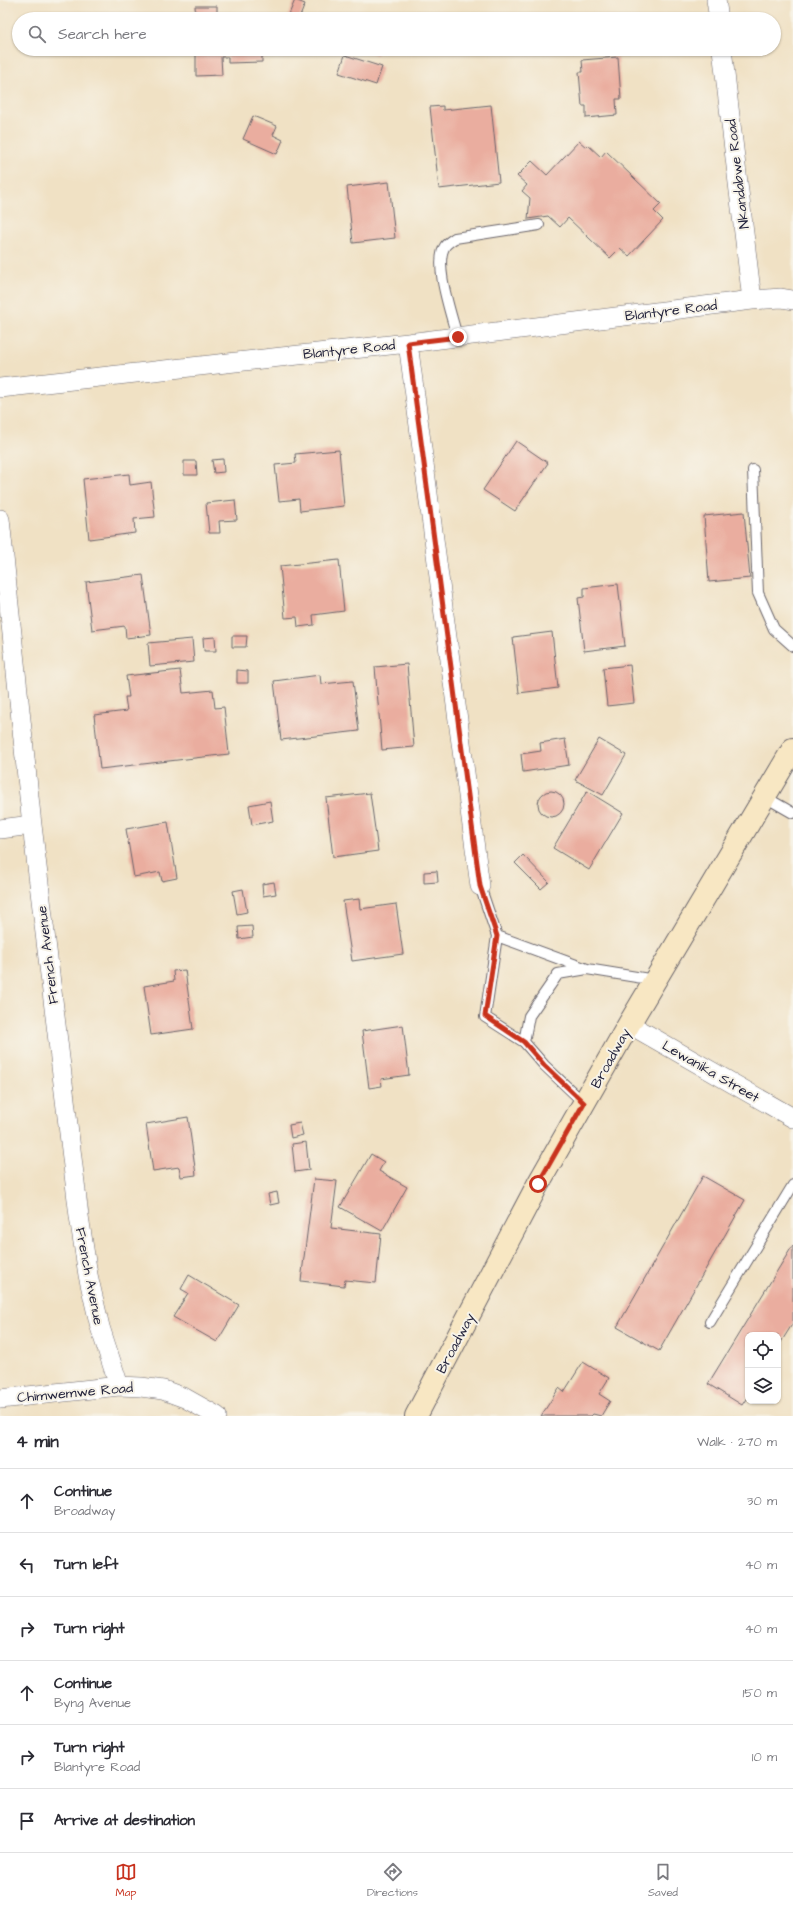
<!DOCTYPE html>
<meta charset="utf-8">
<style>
body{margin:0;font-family:"Architects Daughter",sans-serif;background:#f2f2f3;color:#2b2b33}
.controls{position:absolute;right:12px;bottom:12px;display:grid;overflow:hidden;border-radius:8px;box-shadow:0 1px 3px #0004}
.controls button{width:36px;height:36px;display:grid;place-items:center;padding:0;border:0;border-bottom:1px solid #e1e1e2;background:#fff;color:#2b2b33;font:20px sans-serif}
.stop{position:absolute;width:12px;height:12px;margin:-9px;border:3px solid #c8321e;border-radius:50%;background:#fff}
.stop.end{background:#c8321e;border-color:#fff;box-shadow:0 1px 4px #0008}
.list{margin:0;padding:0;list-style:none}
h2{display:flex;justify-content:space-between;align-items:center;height:52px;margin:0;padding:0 16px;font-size:17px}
h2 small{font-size:13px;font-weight:400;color:#7c7c81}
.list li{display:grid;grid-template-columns:26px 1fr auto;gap:12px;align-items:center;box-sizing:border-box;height:64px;padding:0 16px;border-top:1px solid #e1e1e2}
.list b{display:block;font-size:15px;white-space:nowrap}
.list p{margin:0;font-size:13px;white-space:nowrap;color:#7c7c81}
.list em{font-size:13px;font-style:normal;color:#7c7c81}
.icon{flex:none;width:22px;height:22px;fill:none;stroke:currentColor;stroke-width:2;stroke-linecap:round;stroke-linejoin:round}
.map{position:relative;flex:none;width:793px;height:1416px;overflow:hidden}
.search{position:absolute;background:#fff;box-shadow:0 1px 3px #0004;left:12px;right:12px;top:12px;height:44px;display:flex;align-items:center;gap:10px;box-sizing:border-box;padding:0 14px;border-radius:22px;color:#7c7c81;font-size:15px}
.sheet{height:436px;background:#fff}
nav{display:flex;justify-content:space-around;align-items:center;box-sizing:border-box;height:56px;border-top:1px solid #e1e1e2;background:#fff;font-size:11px;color:#7c7c81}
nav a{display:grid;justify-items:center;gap:2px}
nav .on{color:#c8321e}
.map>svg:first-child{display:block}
</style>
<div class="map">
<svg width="793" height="1416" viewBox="0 0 793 1416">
<rect width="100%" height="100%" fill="#f7f3e8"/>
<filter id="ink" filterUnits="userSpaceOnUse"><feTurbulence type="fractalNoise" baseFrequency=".025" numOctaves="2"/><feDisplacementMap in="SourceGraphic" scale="8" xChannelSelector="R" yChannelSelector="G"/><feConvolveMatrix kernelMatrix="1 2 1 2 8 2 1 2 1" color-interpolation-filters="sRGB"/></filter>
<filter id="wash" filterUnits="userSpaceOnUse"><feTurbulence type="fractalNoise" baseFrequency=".012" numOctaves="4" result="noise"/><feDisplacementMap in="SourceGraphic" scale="16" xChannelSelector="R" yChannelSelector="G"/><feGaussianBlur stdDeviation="0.9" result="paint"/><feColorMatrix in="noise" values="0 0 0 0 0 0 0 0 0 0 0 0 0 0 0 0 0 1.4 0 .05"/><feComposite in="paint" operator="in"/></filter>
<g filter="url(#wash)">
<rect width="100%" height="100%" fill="#f0e1c4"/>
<g id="blocks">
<path fill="#eaad9f" d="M295,0L305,4L299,19H287Z
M195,6H217V19H196Z
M196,49H272V56H262V62L228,63V57H221L222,75L196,76Z
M361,49H379L377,55Z
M345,55L382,67L376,85L339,73Z
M618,57L621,99H616L617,115L586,118V106H582L579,72H583L582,60Z
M491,105L499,182L439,189L430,107L443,106V110Z
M253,116L277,126L273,135L283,140L277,154L243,139Z
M579,141L586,147L588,145L601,157L606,151L661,204L654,211L663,220L629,256L620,248L610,258L568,218L560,227L548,216L528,219L530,198L522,191L527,185L517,176L532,161L547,175Z
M389,182L395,238L353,243L347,187Z
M516,441L548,463L515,511L483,490Z
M339,450L344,506L300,511L299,499L279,501L275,465L296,463L295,454Z
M223,459L224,472L214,473L212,460Z
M184,461H196L197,475H184Z
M129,474L130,485L151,482L155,517L134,519L135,533L89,539L83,479Z
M235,500L237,520L219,521L220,533H209L206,503Z
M744,512L750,578L709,582L704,516Z
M339,560L344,611L313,615L314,625L298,627L297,617L285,618L280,566Z
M143,575L151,635L126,638L125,626L92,630L86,582Z
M618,584L625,646L584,651L578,598L584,597V588Z
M552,632L558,688L519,693L513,637Z
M232,636H247L246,647H232Z
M215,637L216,651H204L203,638Z
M192,639L194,662L150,666L148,643Z
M407,664L414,747L382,750L375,667Z
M630,665L634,703L607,706L603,668Z
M180,670L183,693L213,690L215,708L224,707L229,754L100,769L94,715L127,711L125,697H129L126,676Z
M237,670L248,671V683H237Z
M320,675L321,684L353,681L359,731L281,740L274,681Z
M565,739L569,765L523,772L521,754L541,751L540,743Z
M599,739L626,755L603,795L575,780Z
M538 804a13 13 0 1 1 26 0a13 13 0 1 1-26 0Z
M587,791L623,813L589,870L553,848Z
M370,793L378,851L333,857L326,798Z
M270,801L273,821L252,825L249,805Z
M168,822L177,878L162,881L160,872L134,877L126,829Z
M523,855L549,882L541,889L515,863Z
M437,871L438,882L424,883V872Z
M274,882L276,894L263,896L262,884Z
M243,889L247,912L237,914L233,891Z
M359,899L360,909L396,904L403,954L352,961L343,901Z
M252,926L253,937L239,939L238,927Z
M185,970L193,1029L151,1035L144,986L174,981L173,971Z
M403,1025L409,1075L381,1079L382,1086L369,1088L362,1031Z
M188,1117L196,1175L181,1177L179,1167L153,1171L146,1124Z
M300,1123L303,1135L291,1138L289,1125Z
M306,1142L309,1170L295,1172L292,1144Z
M371,1154L384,1162L379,1171L407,1187L382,1231L340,1207Z
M703,1176L745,1200L659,1351L617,1327Z
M314,1179L337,1181L331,1228L381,1234L376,1283L345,1280L344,1286L301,1281Z
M277,1192L279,1203L270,1205L268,1194Z
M793,1245V1323L778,1347V1335H748V1396L742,1405L708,1384Z
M189,1275L239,1305L217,1342L173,1317L188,1293L181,1289Z
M583,1362L609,1378L599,1394L610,1401L601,1416L593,1414L591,1416H541L559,1388L564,1392Z"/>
</g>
</g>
<g filter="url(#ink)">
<use href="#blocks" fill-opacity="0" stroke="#6a656b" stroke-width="1"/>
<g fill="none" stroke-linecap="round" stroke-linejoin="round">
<defs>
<path id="lane" d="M457,337C452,316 433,264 445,246C447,243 452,240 455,238L539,225
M753,470L758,593L774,629L793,646
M765,797L793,813
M480,886L497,936L485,1017L524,1042
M497,936L587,969
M584,1103L544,1065L524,1042L529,1016L558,974L587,969L655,980
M710,1322L793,1185"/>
<path id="street" d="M716,0L719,19
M722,49L752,300
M408,343L480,886
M0,388L408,343L752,300L781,298L793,300
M0,519L32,825L79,1216L88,1275L100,1327L119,1386
M0,829L32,825
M629,1024L793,1118
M0,1399L119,1386L141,1387L163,1390L185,1398L217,1416"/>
<path id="secondary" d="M416,1416L538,1184L629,1024L793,749"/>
</defs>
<use href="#lane" stroke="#6a656b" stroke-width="12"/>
<use href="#street" stroke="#6a656b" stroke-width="20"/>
<use href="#secondary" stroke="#6a656b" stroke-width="24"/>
<use href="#lane" stroke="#fff" stroke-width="10"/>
<use href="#street" stroke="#fff" stroke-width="19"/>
<use href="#secondary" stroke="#f8e7c3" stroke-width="22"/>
</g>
</g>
<g fill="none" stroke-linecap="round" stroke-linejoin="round" filter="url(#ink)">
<path stroke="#c8321e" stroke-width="5" d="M458,337L408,343L480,886L497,936L485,1016L524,1042L544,1065L584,1103L538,1184"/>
</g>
<g text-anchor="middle" stroke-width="4" stroke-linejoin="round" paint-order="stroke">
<g font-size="14" fill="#22223b" stroke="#f7f3e8">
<text transform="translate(737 174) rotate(-97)" y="5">Nkandabwe Road</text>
<text transform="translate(671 310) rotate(-7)" y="5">Blantyre Road</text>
<text transform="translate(349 349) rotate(-6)" y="5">Blantyre Road</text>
<text transform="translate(47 955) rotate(-97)" y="5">French Avenue</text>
<text transform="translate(610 1058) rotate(-61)" y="5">Broadway</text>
<text transform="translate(711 1071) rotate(30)" y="5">Lewanika Street</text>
<text transform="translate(90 1276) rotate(79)" y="5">French Avenue</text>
<text transform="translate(455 1343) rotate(-62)" y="5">Broadway</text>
<text transform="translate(75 1392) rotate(-5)" y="5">Chimwemwe Road</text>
</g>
</g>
</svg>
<div class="controls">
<button><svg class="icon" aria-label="locate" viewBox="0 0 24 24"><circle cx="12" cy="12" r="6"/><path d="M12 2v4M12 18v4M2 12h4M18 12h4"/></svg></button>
<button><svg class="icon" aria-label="layers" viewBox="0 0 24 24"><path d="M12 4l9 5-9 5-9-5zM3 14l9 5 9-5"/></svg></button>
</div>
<div class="stop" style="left:538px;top:1184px"></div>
<div class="stop end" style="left:458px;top:337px"></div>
<div class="search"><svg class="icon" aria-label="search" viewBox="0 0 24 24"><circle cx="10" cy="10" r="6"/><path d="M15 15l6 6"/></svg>Search here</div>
</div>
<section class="sheet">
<h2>4 min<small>Walk · 270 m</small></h2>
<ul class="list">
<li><svg class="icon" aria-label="ahead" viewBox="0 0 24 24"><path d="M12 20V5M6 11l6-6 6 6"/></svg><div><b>Continue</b><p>Broadway</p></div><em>30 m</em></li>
<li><svg class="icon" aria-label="left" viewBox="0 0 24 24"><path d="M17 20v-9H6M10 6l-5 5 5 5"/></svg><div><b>Turn left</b></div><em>40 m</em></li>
<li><svg class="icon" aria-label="right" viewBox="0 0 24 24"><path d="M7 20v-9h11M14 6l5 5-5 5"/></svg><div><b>Turn right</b></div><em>40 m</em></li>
<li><svg class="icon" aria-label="ahead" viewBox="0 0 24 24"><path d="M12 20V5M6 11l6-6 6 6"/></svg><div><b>Continue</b><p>Byng Avenue</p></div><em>150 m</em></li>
<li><svg class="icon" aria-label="right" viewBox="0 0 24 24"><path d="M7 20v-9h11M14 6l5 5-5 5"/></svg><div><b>Turn right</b><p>Blantyre Road</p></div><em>10 m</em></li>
<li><svg class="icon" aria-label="arrive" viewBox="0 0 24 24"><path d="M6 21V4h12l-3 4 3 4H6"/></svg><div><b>Arrive at destination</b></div></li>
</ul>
</section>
<nav>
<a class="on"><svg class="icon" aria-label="map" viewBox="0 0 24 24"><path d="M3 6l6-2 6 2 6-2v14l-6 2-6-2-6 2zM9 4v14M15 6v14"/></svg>Map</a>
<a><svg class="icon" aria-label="directions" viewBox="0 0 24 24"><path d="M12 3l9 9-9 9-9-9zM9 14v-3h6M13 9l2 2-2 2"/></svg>Directions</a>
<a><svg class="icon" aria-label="saved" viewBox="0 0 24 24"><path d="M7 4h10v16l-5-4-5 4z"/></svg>Saved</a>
</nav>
